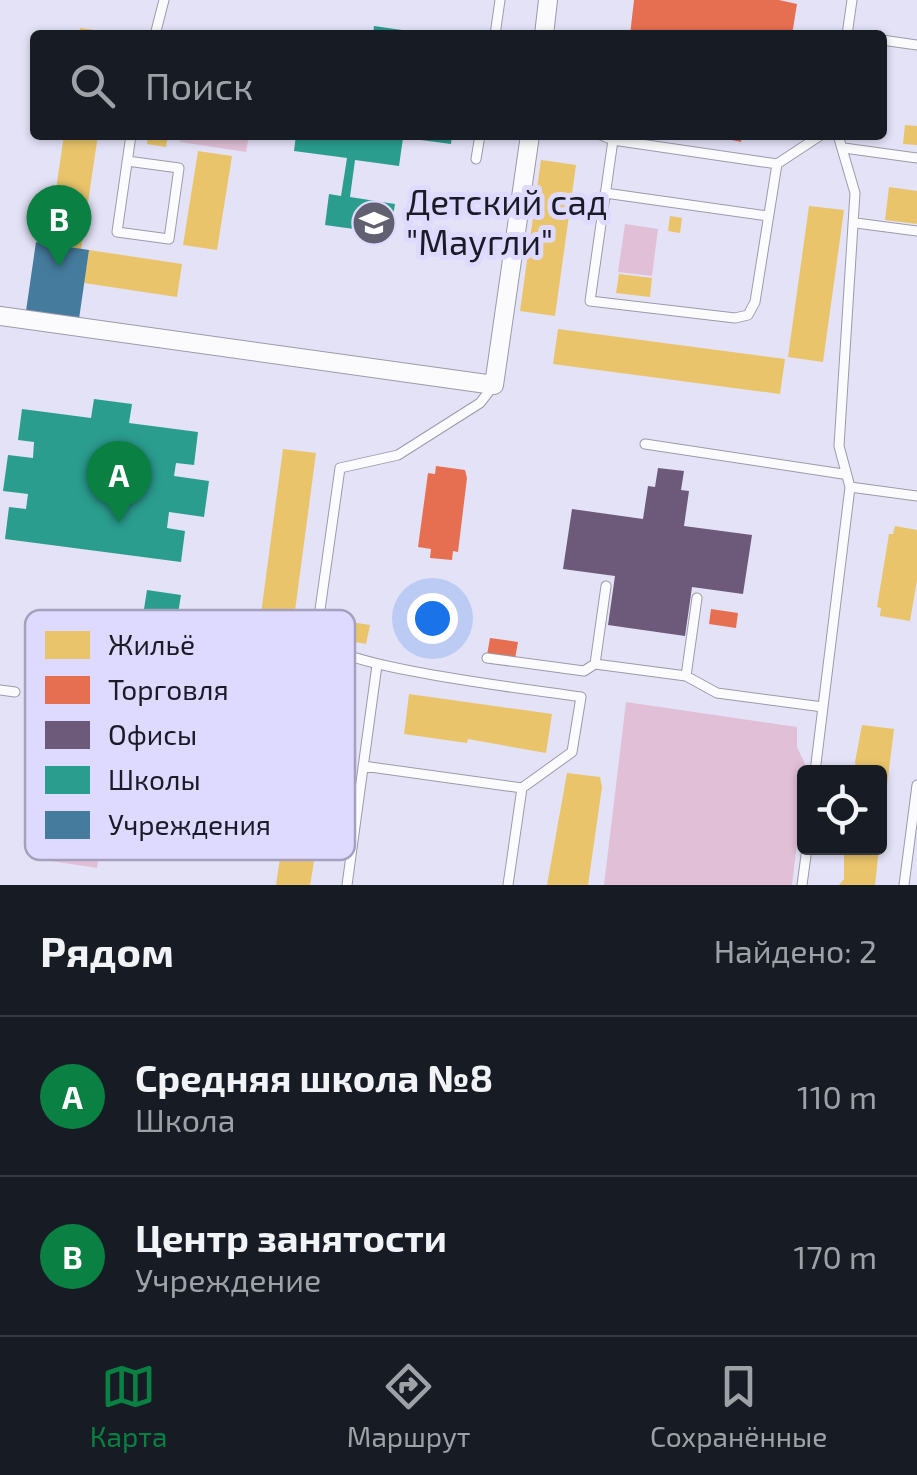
<!DOCTYPE html>
<html lang="ru">
<meta charset="utf-8">
<style>
body{margin:0;font-family:"Exo 2",sans-serif;background:#20242c;color:#f1f3f6}
.controls{position:absolute;right:30px;bottom:30px;display:grid;overflow:hidden;border-radius:10px;box-shadow:0 2px 8px #0004}
.controls button{width:90px;height:90px;display:grid;place-items:center;padding:0;border:0;border-bottom:2px solid #363941;background:#171b24;color:#f1f3f6;font:50px sans-serif}
.you{position:absolute;left:432px;top:618px;width:35px;height:35px;margin:-25px;border:8px solid #fff;border-radius:50%;background:#1a73e8;box-shadow:0 0 0 15px #1a73e833}
.badge{display:grid;place-items:center;width:65px;height:65px;border-radius:50%;background:#0b8043;color:#fff;font-size:32px;font-weight:700}
.pin{position:absolute;translate:-50% -82px;filter:drop-shadow(0 2px 5px #0008)}
.pin::after{content:'';position:absolute;top:52px;width:35px;height:30px;background:inherit;clip-path:polygon(0 0,100% 0,50% 100%)}
.list{margin:0;padding:0;list-style:none}
h2{display:flex;justify-content:space-between;align-items:center;height:130px;margin:0;padding:0 40px;font-size:42px}
h2 small{font-size:32px;font-weight:400;color:#9ea1a6}
.list li{display:grid;grid-template-columns:65px 1fr auto;gap:30px;align-items:center;box-sizing:border-box;height:160px;padding:0 40px;border-top:2px solid #363941}
.list b{display:block;font-size:38px;white-space:nowrap}
.list p{margin:0;font-size:32px;white-space:nowrap;color:#9ea1a6}
.list em{font-size:32px;font-style:normal;color:#9ea1a6}
.icon{flex:none;width:55px;height:55px;fill:none;stroke:currentColor;stroke-width:2;stroke-linecap:round;stroke-linejoin:round}
.map{position:relative;flex:none;width:917px;height:885px;overflow:hidden}
.search{position:absolute;background:#171b24;box-shadow:0 2px 8px #0004;left:30px;right:30px;top:30px;height:110px;display:flex;align-items:center;gap:25px;box-sizing:border-box;padding:0 35px;border-radius:10px;color:#9ea1a6;font-size:38px}
.sheet{height:450px;background:#171b24}
nav{display:flex;justify-content:space-around;align-items:center;box-sizing:border-box;height:140px;border-top:2px solid #363941;background:#171b24;font-size:28px;color:#9ea1a6}
nav a{display:grid;justify-items:center;gap:5px}
nav .on{color:#0b8043}
.map>svg:first-child{display:block}
</style>
<div class="map">
<svg width="917" height="885" viewBox="0 0 917 885">
<rect width="100%" height="100%" fill="#e4e2f7"/>
<path fill="#e1c0d7" d="M181,135H249L246,152L180,142Z
M625,224L658,229L652,276L618,272Z
M626,702L797,727V747L806,766L792,885H604Z
M58,738L117,748L97,868L38,859Z"/>
<path fill="#e9c46a" d="M80,28L116,33V35H79Z
M905,125L917,126V145L903,144Z
M64,135H98L81,249L48,244Z
M148,135H168L166,147L147,144Z
M198,151L232,156L217,250L183,245Z
M541,160L576,165L555,316L520,311Z
M889,187L917,191V224L885,220Z
M809,206L844,210L823,362L788,357Z
M670,216L682,218L680,233L668,231Z
M89,250L182,264L177,297L84,283Z
M619,274L652,278L650,297L616,293Z
M558,329L785,359L780,394L553,364Z
M283,449L316,453L287,671L254,666Z
M895,526L917,530V580L910,621L880,616L881,608L877,607L889,534H893Z
M337,620L370,625L366,644L333,638Z
M307,679L340,684L312,874L310,885H276Z
M409,694L552,714L546,753L468,739L467,743L404,734Z
M862,725L894,729L882,826L880,772H857L855,762Z
M567,773L600,777L602,787L588,885H547Z
M844,848H879L875,885H839L844,879Z"/>
<path fill="#e76f51" d="M634,0H779L797,4L792,35H630Z
M708,135H742L741,142Z
M436,466L465,470L467,478L458,552L453,551L452,560L430,558L431,549L418,547L428,473L435,474Z
M711,609L738,613L736,628L709,624Z
M490,638L518,642L515,659L487,655Z"/>
<path fill="#6d597a" d="M658,468L684,471L681,490L689,491L684,526L752,535L743,594L692,587L685,636L608,625L615,576L563,569L572,509L643,519L648,486L655,487Z"/>
<path fill="#2a9d8f" d="M374,26L402,30L401,35H373Z
M296,135L403,138L399,166L355,160L350,197L395,204L390,234L325,225L329,194L341,196L347,158L294,151Z
M422,135H452L451,144L421,140Z
M94,399L132,404L129,423L198,432L194,465L176,463L174,476L209,481L204,517L169,512L167,528L185,531L181,562L5,539L9,507L26,509L28,494L3,491L8,455L33,458L34,442L18,440L22,409L91,418Z
M147,590L181,595L178,614L144,609Z"/>
<path fill="#457b9d" d="M36,242L89,250L79,319L26,311Z"/>
<g fill="none" stroke-linecap="round" stroke-linejoin="round">
<defs>
<path id="lane" d="M155,35L164,0
M495,35L500,0
M847,35L852,0
M882,40L917,45
M601,135L613,140L590,301L735,318L748,315L755,302L777,164L821,135
M613,140L777,164
M844,148L917,158
M476,159L480,135
M127,161L179,168L169,239L117,232L131,135
M605,193L768,216
M856,223L917,231
M494,385L480,403L398,455L340,468L316,638C335,668 537,690 581,697L572,752L522,788
M645,444L843,474
M850,487L917,496
M606,586L595,664L686,676L717,693L823,707
M487,658L584,671L595,664
M686,676L697,598
M0,690L15,692
M363,766L522,788L508,885
M815,772L850,487L839,446L855,193L838,135
M347,885L377,665
M802,885L807,848
M904,885L917,785"/>
<path id="street" d="M544,35L548,0
M0,316L494,385L530,135"/>
</defs>
<use href="#lane" stroke="#9b9aa9" stroke-width="11"/>
<use href="#street" stroke="#9b9aa9" stroke-width="20"/>
<use href="#lane" stroke="#fbfbfe" stroke-width="9"/>
<use href="#street" stroke="#fbfbfe" stroke-width="18"/>
</g>
<defs>
<symbol id="school-disc" viewBox="-11 -11 22 22"><circle r="9.5" fill="#616070" stroke="#dedaff"/><path d="M0-5L7-2L0 1L-7-2ZM-4 1L0 2.5L4 1V4Q0 6-4 4Z" fill="#fff"/></symbol>
</defs>
<g fill-rule="evenodd">
<use href="#school-disc" x="349" y="198" width="50" height="50"/>
</g>
<g text-anchor="middle" stroke-width="10" stroke-linejoin="round" paint-order="stroke">
<g font-size="35" fill="#1b1a27" stroke="#dedaff" text-anchor="start">
<text x="406" y="215">Детский сад<tspan x="406" dy="40">"Маугли"</tspan></text>
</g>
</g>
<rect x="25" y="610" width="330" height="250" rx="15" fill="#dedaff" stroke="#a4a0be" stroke-width="2.5"/>
<rect x="45" y="631" width="45" height="28" fill="#e9c46a"/>
<rect x="45" y="676" width="45" height="28" fill="#e76f51"/>
<rect x="45" y="721" width="45" height="28" fill="#6d597a"/>
<rect x="45" y="766" width="45" height="28" fill="#2a9d8f"/>
<rect x="45" y="811" width="45" height="28" fill="#457b9d"/>
<g font-size="28" fill="#1b1a27">
<text x="108" y="655">Жильё</text>
<text x="108" y="700">Торговля</text>
<text x="108" y="745">Офисы</text>
<text x="108" y="790">Школы</text>
<text x="108" y="835">Учреждения</text>
</g>
</svg>
<div class="controls">
<button><svg class="icon" aria-label="locate" viewBox="0 0 24 24"><circle cx="12" cy="12" r="6"/><path d="M12 2v4M12 18v4M2 12h4M18 12h4"/></svg></button>
</div>
<div class="you"></div>
<div class="pin badge" style="left:119px;top:523px">A</div>
<div class="pin badge" style="left:59px;top:267px">B</div>
<div class="search"><svg class="icon" aria-label="search" viewBox="0 0 24 24"><circle cx="10" cy="10" r="6"/><path d="M15 15l6 6"/></svg>Поиск</div>
</div>
<section class="sheet">
<h2>Рядом<small>Найдено: 2</small></h2>
<ul class="list">
<li><span class="badge">A</span><div><b>Средняя школа №8</b><p>Школа</p></div><em>110 m</em></li>
<li><span class="badge">B</span><div><b>Центр занятости</b><p>Учреждение</p></div><em>170 m</em></li>
</ul>
</section>
<nav>
<a class="on"><svg class="icon" aria-label="map" viewBox="0 0 24 24"><path d="M3 6l6-2 6 2 6-2v14l-6 2-6-2-6 2zM9 4v14M15 6v14"/></svg>Карта</a>
<a><svg class="icon" aria-label="directions" viewBox="0 0 24 24"><path d="M12 3l9 9-9 9-9-9zM9 14v-3h6M13 9l2 2-2 2"/></svg>Маршрут</a>
<a><svg class="icon" aria-label="saved" viewBox="0 0 24 24"><path d="M7 4h10v16l-5-4-5 4z"/></svg>Сохранённые</a>
</nav>
